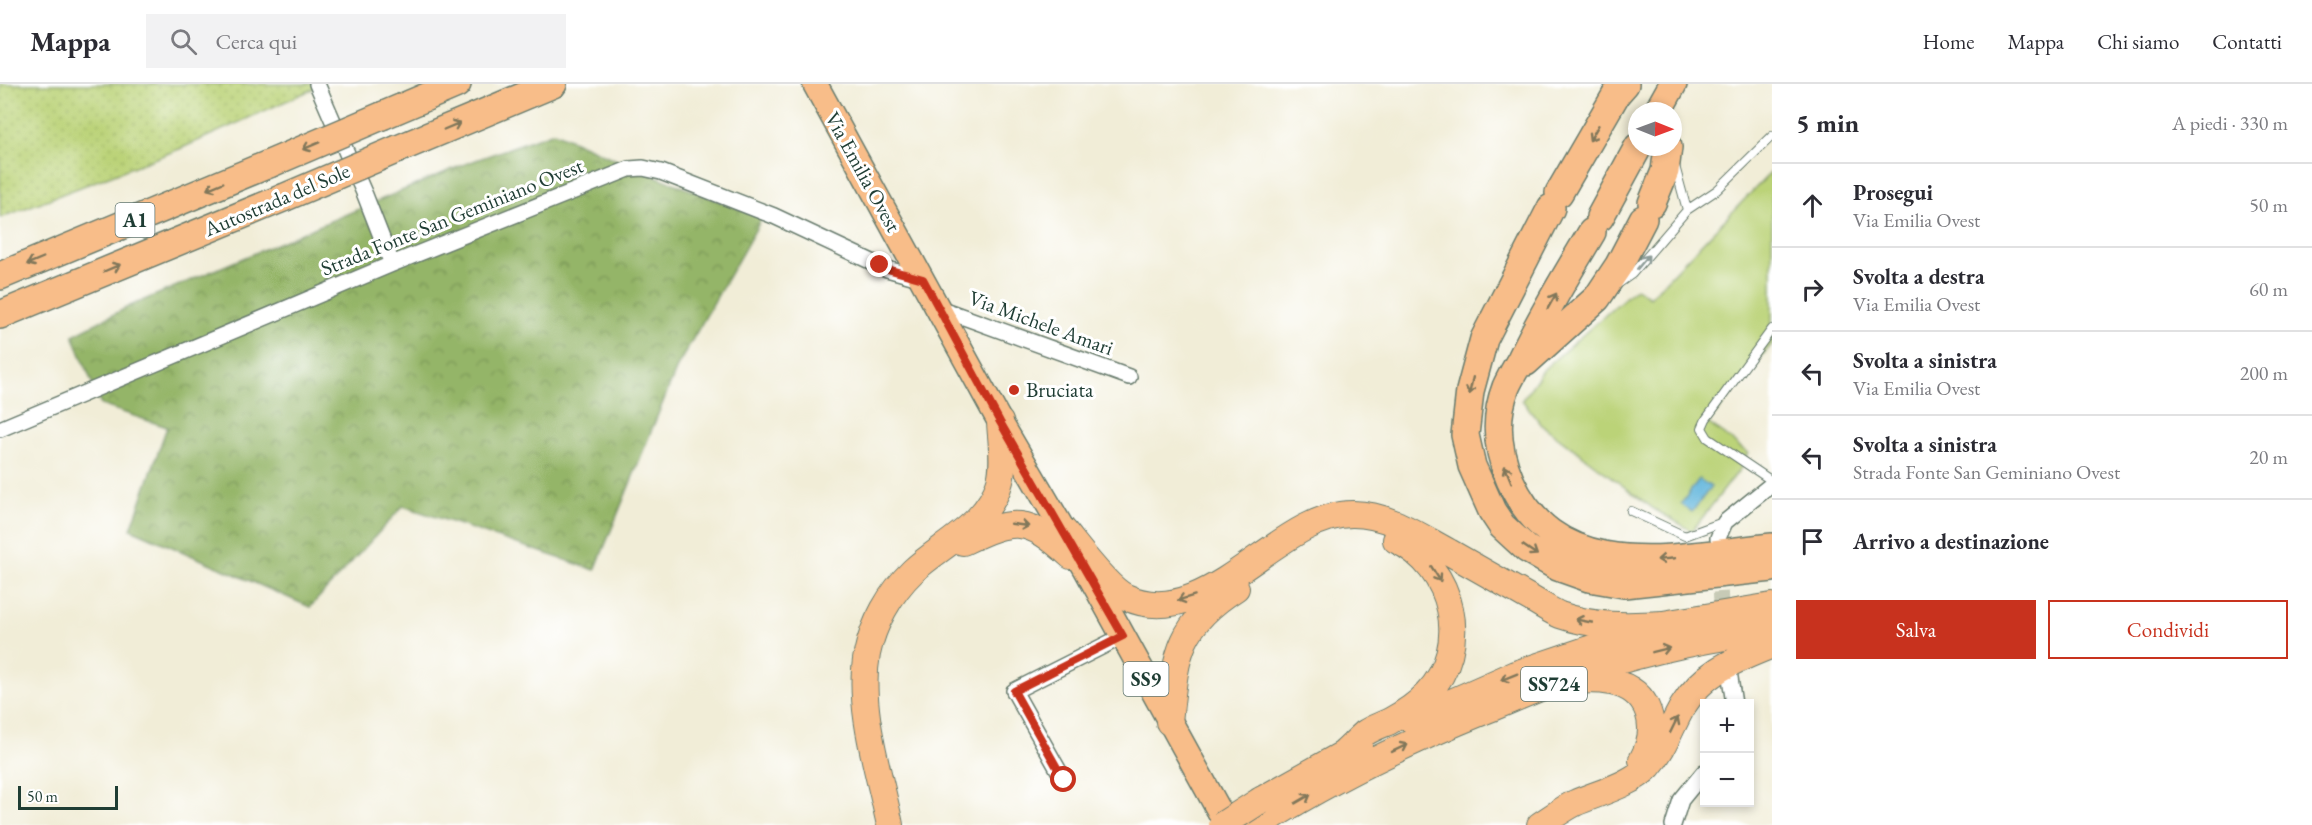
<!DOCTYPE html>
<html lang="it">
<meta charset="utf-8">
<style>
body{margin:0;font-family:"EB Garamond",serif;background:#f2f2f3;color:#2b2b33}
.controls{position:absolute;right:18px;bottom:18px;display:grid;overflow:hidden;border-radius:0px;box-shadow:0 3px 9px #0003}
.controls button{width:54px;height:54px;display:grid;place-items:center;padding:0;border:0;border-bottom:2px solid #e1e1e2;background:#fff;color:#2b2b33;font:30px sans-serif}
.compass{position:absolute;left:1628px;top:18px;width:54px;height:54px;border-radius:50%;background:#fff;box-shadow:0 3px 9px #0003;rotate:91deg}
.scale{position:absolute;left:18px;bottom:15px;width:100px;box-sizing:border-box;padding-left:6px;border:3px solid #1f3d34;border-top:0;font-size:16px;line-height:21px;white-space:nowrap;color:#1f3d34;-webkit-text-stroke:4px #fff;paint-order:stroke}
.stop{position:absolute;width:18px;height:18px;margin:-14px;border:4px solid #c8321e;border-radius:50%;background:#fff}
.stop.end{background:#c8321e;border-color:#fff;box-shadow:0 2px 6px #0008}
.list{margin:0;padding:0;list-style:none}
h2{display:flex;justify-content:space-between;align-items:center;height:78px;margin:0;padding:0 24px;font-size:26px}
h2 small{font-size:20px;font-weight:400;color:#7c7c81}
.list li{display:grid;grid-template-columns:39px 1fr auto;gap:18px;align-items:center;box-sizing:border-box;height:84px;padding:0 24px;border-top:2px solid #e1e1e2}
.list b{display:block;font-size:22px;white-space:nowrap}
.list p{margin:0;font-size:20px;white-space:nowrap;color:#7c7c81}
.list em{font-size:20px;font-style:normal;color:#7c7c81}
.actions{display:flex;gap:12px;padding:18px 24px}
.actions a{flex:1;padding:14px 0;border:2px solid #c8321e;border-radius:0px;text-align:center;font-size:21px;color:#c8321e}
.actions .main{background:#c8321e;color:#fff}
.icon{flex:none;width:33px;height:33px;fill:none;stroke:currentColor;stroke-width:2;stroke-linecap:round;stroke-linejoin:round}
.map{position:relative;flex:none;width:1772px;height:741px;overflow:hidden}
header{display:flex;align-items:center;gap:36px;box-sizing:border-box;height:84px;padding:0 30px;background:#fff;border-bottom:2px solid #e1e1e2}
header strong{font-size:28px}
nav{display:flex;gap:33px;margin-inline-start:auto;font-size:21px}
.search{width:420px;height:54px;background:#f2f2f3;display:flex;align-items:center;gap:15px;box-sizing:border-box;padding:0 21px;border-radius:0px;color:#7c7c81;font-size:22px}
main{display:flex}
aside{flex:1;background:#fff}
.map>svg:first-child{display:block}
</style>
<header>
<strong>Mappa</strong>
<div class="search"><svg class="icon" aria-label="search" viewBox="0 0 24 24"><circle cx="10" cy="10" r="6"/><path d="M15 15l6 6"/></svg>Cerca qui</div>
<nav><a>Home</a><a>Mappa</a><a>Chi siamo</a><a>Contatti</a></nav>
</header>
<main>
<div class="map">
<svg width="1772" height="741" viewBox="0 0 1772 741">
<defs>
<pattern id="grass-dots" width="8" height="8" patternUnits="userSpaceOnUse" patternTransform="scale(1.5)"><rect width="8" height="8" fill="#bbd378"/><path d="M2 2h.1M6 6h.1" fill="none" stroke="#a0b668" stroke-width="1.8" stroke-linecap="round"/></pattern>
<pattern id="forest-crowns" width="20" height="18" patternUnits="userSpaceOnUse" patternTransform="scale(1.5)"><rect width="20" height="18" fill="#94b568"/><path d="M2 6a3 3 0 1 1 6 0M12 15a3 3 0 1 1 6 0" fill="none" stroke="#789456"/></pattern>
<pattern id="water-ripples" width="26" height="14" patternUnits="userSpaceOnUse" patternTransform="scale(1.5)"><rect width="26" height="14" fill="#60b5dc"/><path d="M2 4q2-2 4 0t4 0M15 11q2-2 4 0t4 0" fill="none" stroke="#4f94b3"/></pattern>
</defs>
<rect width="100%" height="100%" fill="#fff"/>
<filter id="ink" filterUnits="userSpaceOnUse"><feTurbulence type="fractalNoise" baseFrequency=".0167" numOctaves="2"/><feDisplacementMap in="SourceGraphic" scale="12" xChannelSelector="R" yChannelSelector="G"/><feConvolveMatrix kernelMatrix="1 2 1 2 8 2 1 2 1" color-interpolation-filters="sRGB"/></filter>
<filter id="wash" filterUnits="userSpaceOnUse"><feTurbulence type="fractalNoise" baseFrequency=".008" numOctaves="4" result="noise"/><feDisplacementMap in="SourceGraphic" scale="24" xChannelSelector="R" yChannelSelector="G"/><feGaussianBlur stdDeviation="1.35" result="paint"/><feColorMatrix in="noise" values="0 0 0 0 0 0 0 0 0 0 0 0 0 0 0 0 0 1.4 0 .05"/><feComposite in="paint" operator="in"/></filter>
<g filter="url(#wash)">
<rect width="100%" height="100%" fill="#f1edd7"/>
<path fill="url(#grass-dots)" stroke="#6d8856" stroke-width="1.5" d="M0,0H324L182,64L0,134Z"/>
<path fill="url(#forest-crowns)" stroke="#5a794e" stroke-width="1.5" d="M554,48L630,82L762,134L678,281L595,486L403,422L310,523L131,445L167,343L101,321L73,251L130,222L465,80Z"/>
<path fill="#bbd378" stroke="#6d8856" stroke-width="1.5" d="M1772,87V260L1708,339L1748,369L1740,385L1692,447L1654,425L1542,341L1522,316L1544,285L1636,204L1650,213Z"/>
<path fill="url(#water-ripples)" stroke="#407988" stroke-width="1.5" d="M1699,395L1711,403L1692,428L1681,420Z"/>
</g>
<g filter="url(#ink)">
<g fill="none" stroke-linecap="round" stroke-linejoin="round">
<path stroke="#c7cab6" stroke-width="15" stroke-dasharray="15 8" stroke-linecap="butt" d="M1719,485L1722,536"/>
<defs>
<path id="service" d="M1687,126L1717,106L1772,52
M1618,200L1632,190L1687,126L1675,82
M1772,245L1706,335L1702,344L1708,354L1772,397
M1631,427L1685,452L1723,438"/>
<path id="minor" d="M317,0L365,111L392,180
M939,224L1129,293
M0,345L392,180L629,85L643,84L661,88L774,132L887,185L923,195
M1718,454L1725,438L1772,400
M1729,587L1734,620
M1064,696L1014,607L1123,552
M1673,741L1681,716L1704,688"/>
<path id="primary" d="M815,0L1000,338L1086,485L1227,741"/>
<path id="trunk" d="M1064,447C1078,464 1108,505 1126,513C1206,551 1278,429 1353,430C1388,430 1419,452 1449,468C1475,483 1502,498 1528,513C1539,519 1549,526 1560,531C1594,543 1628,542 1663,540
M963,458C1015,433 1028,433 1071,472
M1578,597C1588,596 1600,596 1611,598C1651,606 1660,644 1642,676
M1411,636L1515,590L1663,540L1772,522
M1169,638C1176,573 1176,542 1236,504
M1345,668C1352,662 1358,655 1365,649C1372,644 1382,641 1390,637C1403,630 1417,621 1427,610C1472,563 1454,483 1396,456
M1261,716L1359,661
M890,741C879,688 857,623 867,570C873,540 890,509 913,487C942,460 989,440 1000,397C1005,379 1001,357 1000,338
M1259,741C1331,695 1408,658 1487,626C1521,612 1555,597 1589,586C1648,567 1710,553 1772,547
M1540,741C1551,734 1563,725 1575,719C1598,709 1631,701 1649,682C1665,664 1671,642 1683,622C1705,586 1736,576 1772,561"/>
<path id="motorway" d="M1658,27L1673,0
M384,31L457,0
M398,65L553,0
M1559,109L1617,9L1625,0
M1652,119L1665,87L1668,63
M1551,124L1484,255L1470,307L1465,351L1472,382L1492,427L1502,442L1527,465L1558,483L1589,494L1624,500L1772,484
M1600,133L1638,63
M1592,148C1567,190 1542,231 1521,275C1516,284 1510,294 1506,303C1494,334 1497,366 1510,396C1558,505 1679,472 1772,463
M0,192L269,80
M0,231L283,114
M1526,278L1597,214L1619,181L1643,135"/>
</defs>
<use href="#service" stroke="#687b6d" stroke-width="10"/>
<use href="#minor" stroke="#687b6d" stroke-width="18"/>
<use href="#primary" stroke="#687b6d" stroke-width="27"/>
<use href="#trunk" stroke="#687b6d" stroke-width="28"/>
<use href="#motorway" stroke="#687b6d" stroke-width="30"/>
<use href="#service" stroke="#fff" stroke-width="8"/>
<use href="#minor" stroke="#fff" stroke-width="15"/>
<use href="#primary" stroke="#f8bd89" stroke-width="24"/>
<use href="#trunk" stroke="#f8bd89" stroke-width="26"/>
<use href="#motorway" stroke="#f8bd89" stroke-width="27"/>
<defs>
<path id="trunk-bridge" d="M1222,741L1261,716"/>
<path id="motorway-bridge" d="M269,80L384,31
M283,114L398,65"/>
</defs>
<use href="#trunk-bridge" stroke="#687b6d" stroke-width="28" stroke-linecap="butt"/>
<use href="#motorway-bridge" stroke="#687b6d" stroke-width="30" stroke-linecap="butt"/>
<use href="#trunk-bridge" stroke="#f8bd89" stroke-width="26"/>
<use href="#motorway-bridge" stroke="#f8bd89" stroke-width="27"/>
</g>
<defs><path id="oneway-shaft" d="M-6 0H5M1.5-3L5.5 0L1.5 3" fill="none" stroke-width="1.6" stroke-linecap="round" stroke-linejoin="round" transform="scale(1.5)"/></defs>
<g stroke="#81775a">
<use href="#oneway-shaft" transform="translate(452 42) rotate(-23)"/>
<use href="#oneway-shaft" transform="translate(1594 49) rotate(120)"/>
<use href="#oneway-shaft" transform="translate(311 62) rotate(157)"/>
<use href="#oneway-shaft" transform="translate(215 102) rotate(157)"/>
<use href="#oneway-shaft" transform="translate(35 177) rotate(157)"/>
<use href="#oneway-shaft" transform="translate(112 184) rotate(-23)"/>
<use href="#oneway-shaft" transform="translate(1552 217) rotate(-60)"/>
<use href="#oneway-shaft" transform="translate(1471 302) rotate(102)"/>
<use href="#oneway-shaft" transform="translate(1508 390) rotate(-112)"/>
<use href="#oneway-shaft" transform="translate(1020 441) rotate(8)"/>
<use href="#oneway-shaft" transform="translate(1530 466) rotate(34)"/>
<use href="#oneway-shaft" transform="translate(1666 475) rotate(175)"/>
<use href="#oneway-shaft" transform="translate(1436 490) rotate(58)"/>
<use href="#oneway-shaft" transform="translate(1186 514) rotate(163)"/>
<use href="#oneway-shaft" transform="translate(1584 537) rotate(-169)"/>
<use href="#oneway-shaft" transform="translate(1661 566) rotate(-14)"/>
<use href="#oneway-shaft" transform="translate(1509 593) rotate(158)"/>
<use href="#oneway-shaft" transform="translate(1674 641) rotate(-64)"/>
<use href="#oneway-shaft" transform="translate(1400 664) rotate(-26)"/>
<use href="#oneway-shaft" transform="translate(1303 715) rotate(-30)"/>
</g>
<use stroke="#8f9e9a" href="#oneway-shaft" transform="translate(1643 178) rotate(-50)"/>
</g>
<g fill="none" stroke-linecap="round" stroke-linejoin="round" filter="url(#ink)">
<path stroke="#c8321e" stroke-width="8" d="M880,181L887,185L923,195L1000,338L1123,552L1014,607L1064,696"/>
</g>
<circle fill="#c8321e" stroke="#fff" stroke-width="2" cx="1014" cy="306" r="6"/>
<g text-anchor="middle" stroke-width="6" stroke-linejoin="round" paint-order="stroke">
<g fill="#fff" stroke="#627771" stroke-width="1.5">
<rect x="115.5" y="119" width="39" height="34" rx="4.5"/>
<rect x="1123.5" y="578" width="45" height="34" rx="4.5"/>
<rect x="1521" y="583" width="66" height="34" rx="4.5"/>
</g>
<g font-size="20" font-weight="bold" fill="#1f3d34">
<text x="135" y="143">A1</text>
<text x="1146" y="602">SS9</text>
<text x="1554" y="607">SS724</text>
</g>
<g font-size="21" fill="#1f3d34" stroke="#fff">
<text transform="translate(863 88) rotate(61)" y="7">Via Emilia Ovest</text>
<text transform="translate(277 116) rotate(-23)" y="7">Autostrada del Sole</text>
<text transform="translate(452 133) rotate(-22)" y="7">Strada Fonte San Geminiano Ovest</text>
<text transform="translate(1041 239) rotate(20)" y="7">Via Michele Amari</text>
</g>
<g font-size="21" fill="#1f3d34" stroke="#fff" text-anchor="start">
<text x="1026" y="313">Bruciata</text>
</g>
</g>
</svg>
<div class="controls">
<button>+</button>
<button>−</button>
</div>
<svg class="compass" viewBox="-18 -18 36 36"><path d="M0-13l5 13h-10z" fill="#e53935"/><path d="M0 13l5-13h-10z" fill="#7c7c81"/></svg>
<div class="scale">50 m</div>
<div class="stop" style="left:1064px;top:696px"></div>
<div class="stop end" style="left:880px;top:181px"></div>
</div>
<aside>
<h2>5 min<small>A piedi · 330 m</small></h2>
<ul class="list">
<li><svg class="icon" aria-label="ahead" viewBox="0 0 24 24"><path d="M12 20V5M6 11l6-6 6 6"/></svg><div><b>Prosegui</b><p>Via Emilia Ovest</p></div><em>50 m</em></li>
<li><svg class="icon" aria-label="right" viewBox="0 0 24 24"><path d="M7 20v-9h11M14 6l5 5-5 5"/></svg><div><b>Svolta a destra</b><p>Via Emilia Ovest</p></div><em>60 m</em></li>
<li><svg class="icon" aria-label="left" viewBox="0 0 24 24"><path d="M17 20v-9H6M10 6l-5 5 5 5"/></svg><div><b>Svolta a sinistra</b><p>Via Emilia Ovest</p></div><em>200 m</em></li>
<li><svg class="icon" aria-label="left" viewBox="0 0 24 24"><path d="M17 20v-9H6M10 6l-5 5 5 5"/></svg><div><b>Svolta a sinistra</b><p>Strada Fonte San Geminiano Ovest</p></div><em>20 m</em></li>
<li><svg class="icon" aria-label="arrive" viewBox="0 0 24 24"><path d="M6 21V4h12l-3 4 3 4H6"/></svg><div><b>Arrivo a destinazione</b></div></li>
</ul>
<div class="actions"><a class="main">Salva</a><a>Condividi</a></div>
</aside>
</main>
